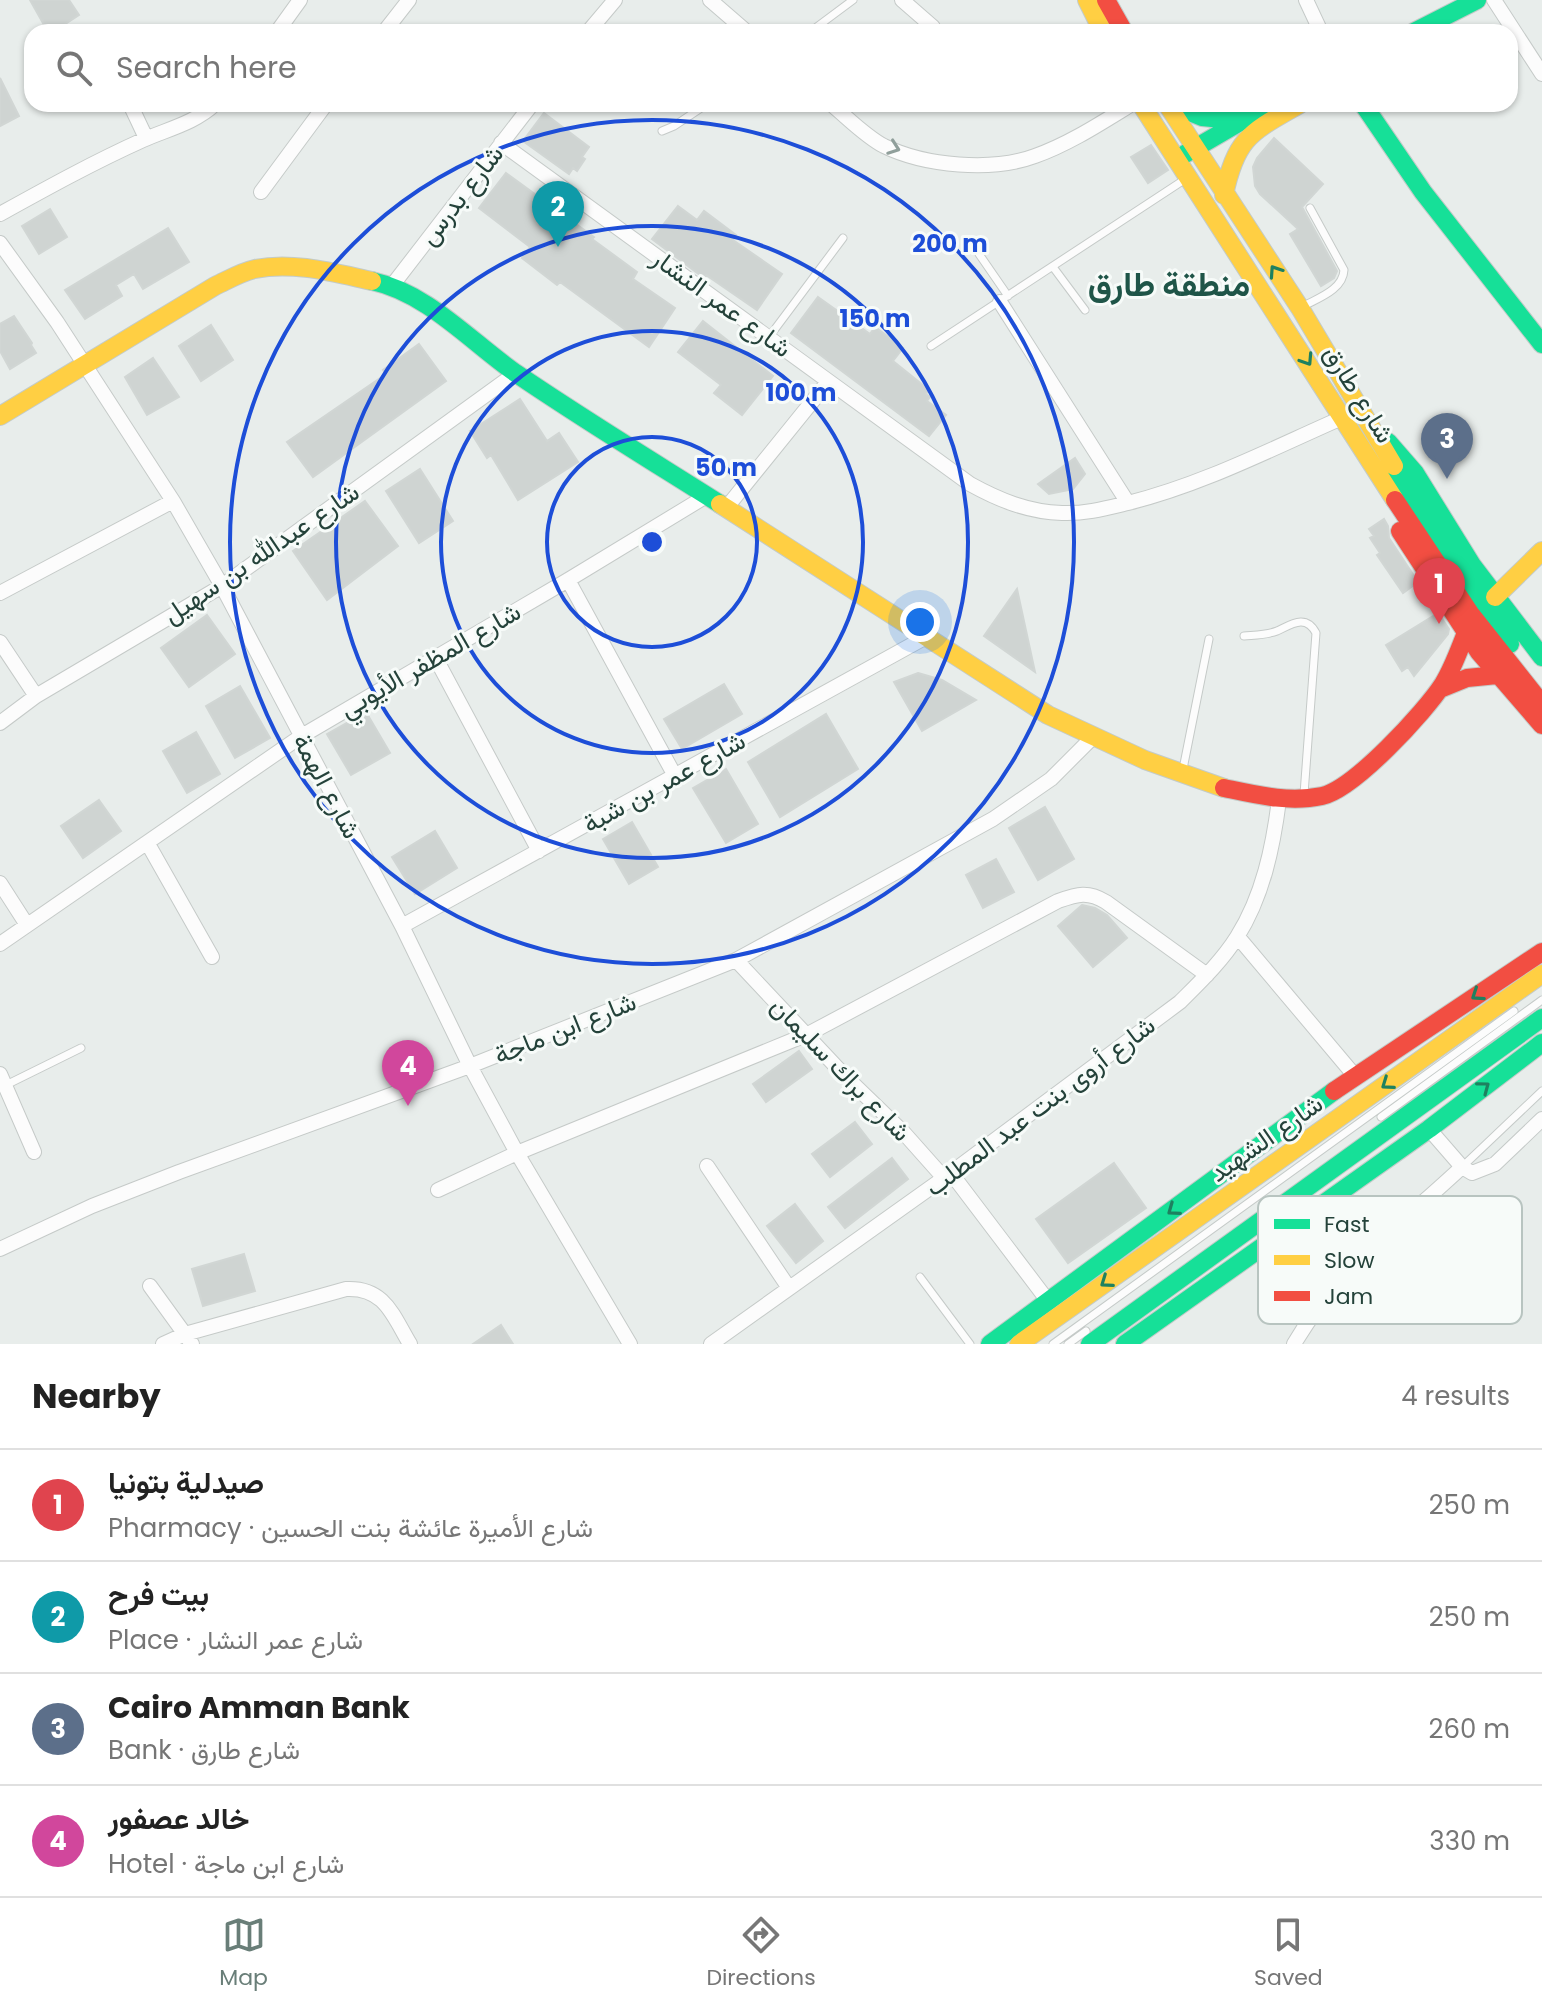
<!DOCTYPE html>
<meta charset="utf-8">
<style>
body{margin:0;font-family:Poppins,Vazirmatn,sans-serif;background:#f6f6f6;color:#222}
.you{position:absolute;left:920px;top:622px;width:28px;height:28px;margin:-20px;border:6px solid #fff;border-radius:50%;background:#1a73e8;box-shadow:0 0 0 12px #1a73e833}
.badge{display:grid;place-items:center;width:52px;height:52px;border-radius:50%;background:#697e78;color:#fff;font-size:26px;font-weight:700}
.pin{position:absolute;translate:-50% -66px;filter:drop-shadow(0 2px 4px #0008)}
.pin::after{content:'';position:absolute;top:42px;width:28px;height:24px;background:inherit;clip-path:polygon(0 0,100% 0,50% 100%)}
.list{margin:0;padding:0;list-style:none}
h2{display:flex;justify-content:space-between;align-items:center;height:104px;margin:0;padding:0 32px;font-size:34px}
h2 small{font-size:26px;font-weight:400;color:#767676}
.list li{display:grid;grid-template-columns:52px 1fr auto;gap:24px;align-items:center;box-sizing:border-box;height:112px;padding:0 32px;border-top:2px solid #e0e0e0}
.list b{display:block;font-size:30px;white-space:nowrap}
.list p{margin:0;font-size:26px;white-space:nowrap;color:#767676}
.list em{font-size:26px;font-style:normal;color:#767676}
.icon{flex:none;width:44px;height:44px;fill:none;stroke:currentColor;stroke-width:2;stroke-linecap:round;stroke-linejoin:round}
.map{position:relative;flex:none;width:1542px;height:1344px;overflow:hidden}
.search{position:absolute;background:#fff;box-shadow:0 2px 6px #0004;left:24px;right:24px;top:24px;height:88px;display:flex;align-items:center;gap:20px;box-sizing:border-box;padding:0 28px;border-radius:24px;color:#767676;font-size:30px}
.sheet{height:552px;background:#fff}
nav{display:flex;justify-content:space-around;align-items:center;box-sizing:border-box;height:112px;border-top:2px solid #e0e0e0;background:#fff;font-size:22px;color:#767676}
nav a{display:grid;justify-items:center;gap:4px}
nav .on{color:#697e78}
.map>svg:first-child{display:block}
</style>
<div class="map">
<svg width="1542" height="1344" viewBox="0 0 1542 1344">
<rect width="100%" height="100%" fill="#e8edeb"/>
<path fill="#cfd4d2" stroke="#d1d6d4" stroke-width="2" d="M30,0H69L79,15L53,32H48Z
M0,78L19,116L0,126Z
M544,113L589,147L582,157L585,159L577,171L573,168L569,174L523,141Z
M1274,138L1323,184L1302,207L1337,271L1334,278L1321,286L1290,234L1298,229L1260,194L1255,186L1253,167L1257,158Z
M1151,145L1168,170L1148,183L1131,157Z
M506,173L594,237L592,239L637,272L633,279L675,308L649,347L560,282L557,285L522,258L530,247L479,208Z
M678,206L697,220L704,211L736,235L733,240L782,274L757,310L706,275L704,278L652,239Z
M50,209L67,237L39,254L22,226Z
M168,228L189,262L143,289L134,274L116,285L122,296L85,319L65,290Z
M818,297L870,334L875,327L903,348L893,361L929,390L926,394L930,397L927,401L946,415L929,436L791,333Z
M14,316L32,343L31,345L36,353L10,369L0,351V324Z
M703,321L773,376L742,415L714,393L721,385L678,352Z
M211,325L233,360L201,381L179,346Z
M419,344L446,381L313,477L287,442L386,374L383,370Z
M153,358L179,397L147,415L125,377Z
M520,399L547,441L559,433L578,462L518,500L491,455L487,458L470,431Z
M1075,458L1085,474L1073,489L1049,494L1038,484Z
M420,469L453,521L419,543L386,491Z
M365,501L398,546L327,600L293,551Z
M1384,519L1388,526L1389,538L1418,582L1403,593L1377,555L1380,553L1370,538L1374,536L1369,529Z
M1017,589L1035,672L984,636Z
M1438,613L1449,629L1448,634L1414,676L1408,667L1402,671L1386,645Z
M207,615L235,654L189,687L161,648Z
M918,673L942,680L976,700L922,731L894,682Z
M724,684L742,714L682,749L664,719Z
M240,686L270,738L235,758L206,706Z
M366,712L390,753L351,775L327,734Z
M826,714L858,769L780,817L748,762Z
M196,732L220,774L187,793L163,751Z
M726,769L758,824L726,843L693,788Z
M99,800L121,831L83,858L61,826Z
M1045,807L1074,859L1038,880L1009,828Z
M632,822L658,867L629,884L603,839Z
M435,831L457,868L415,894L392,857Z
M996,859L1014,892L983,908L966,875Z
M1082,905L1095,908L1107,915L1127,938L1093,967L1058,926Z
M799,1051L812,1069L766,1102L753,1084Z
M855,1122L872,1144L830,1177L812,1154Z
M892,1158L908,1179L845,1228L828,1207Z
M1114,1163L1146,1208L1068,1263L1036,1219Z
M795,1204L823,1241L796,1263L767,1226Z
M244,1254L255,1291L203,1306L192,1269Z
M501,1325L513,1344H473Z"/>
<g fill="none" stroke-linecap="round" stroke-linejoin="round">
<defs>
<path id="lane" d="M810,32L853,0
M662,131L674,126L707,104
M979,254L1008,296
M1053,267L1085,310
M1302,307C1318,298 1343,290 1344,270L1310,208
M769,337L843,238
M931,346L1187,178
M1244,636C1255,635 1267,635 1277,631C1292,624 1306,614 1316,633L1304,794
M1182,774L1209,639
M6,1085L81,1048
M1381,1117L1542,1000
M1462,1167L1542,1091
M920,1277L970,1344
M1053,1344L1514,1011
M1068,1344L1086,1331"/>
<path id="street" d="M710,0L747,32
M902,0L933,27
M1306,0L1321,32
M1494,0L1542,74
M277,32L300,0
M384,32L409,0
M588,32L615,0
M130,104L146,138
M831,104C848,118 865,136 884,146C925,166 992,172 1035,156C1069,144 1101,123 1132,104
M501,143L970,484C999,500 1028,512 1062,513C1085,514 1107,508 1128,503C1204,484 1273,448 1344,417
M261,192L326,104
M0,214C47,188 94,162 143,140C168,129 195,123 215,104
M0,243L57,322L173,501L222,586L402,926L470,1066L517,1153L630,1344
M391,287L532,104
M1000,302L1128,503
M727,507L828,382
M568,580L675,776
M0,593L173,501
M0,642L36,696
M435,657L539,851
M0,723L36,696L222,586L516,373
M148,844L212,957
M0,883L27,925
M402,926L926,637
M1238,937L1355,1076
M0,944L300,737L568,580L708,495
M736,960L844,1075L904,1133L944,1178
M0,1074L34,1152
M1429,1129L1462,1167L1472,1173L1495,1164L1542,1119
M707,1166L789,1288
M951,1173L1048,1301
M438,1190L517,1153L808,1034L1058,901C1078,894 1088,891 1106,902L1207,975
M0,1249L92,1206L179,1172L470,1066L736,960L993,819L1051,779L1092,738
M150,1286L192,1344
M163,1344L185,1334L346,1289C385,1287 393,1316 410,1344
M711,1344L944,1178L1180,1002C1200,982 1222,961 1237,937C1263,896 1273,847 1279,800
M1294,1344C1335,1273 1403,1222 1462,1167"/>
<path id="fast" d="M1414,32L1477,0
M1170,104L1202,117L1242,121
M1363,104L1423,192L1542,344
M1185,154L1271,104
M372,281C428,293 472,343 517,374C583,419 652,461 720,504
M1388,442L1415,473L1472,565L1542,657
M1394,466L1453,563L1510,644
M990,1344L1334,1091
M1090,1344L1542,1018
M1125,1344L1429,1129L1542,1043"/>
<path id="slow" d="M1087,0L1103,32
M1141,104L1395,500
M1167,104L1300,308L1394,466
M1224,195C1236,137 1251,132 1300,104
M0,416L215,286C228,280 241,272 255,269C293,261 335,273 372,281
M720,504L1048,715L1145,760L1224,788
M1495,597L1542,551
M1019,1344L1542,974"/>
<path id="jam" d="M1106,0L1124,32
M1395,500L1470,613L1542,704
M1400,531L1479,652L1542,725
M1440,689L1467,678L1497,675
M1224,788C1257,795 1289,803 1322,796C1354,789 1425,712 1443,684C1453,668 1459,650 1466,633
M1334,1091L1542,952"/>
</defs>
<use href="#lane" stroke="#c5cac8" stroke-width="9"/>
<use href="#street" stroke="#c5cac8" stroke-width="16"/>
<use href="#fast" stroke="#c3cbc8" stroke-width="20"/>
<use href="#slow" stroke="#c3cbc8" stroke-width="20"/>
<use href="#jam" stroke="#c3cbc8" stroke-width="20"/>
<use href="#lane" stroke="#fcfcfc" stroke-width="7"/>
<use href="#street" stroke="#fcfcfc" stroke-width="14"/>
<use href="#fast" stroke="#16e098" stroke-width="18"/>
<use href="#slow" stroke="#ffcf43" stroke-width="18"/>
<use href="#jam" stroke="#f24e42" stroke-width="18"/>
</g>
<defs><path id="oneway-chevron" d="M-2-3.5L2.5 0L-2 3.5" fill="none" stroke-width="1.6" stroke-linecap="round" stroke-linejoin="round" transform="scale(2)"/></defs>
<use stroke="#909f9b" href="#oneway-chevron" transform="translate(894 148) rotate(20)"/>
<g stroke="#1e8160">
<use href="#oneway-chevron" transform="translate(1275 271) rotate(-124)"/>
<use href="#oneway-chevron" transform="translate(1307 360) rotate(57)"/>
<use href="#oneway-chevron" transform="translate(1477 995) rotate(146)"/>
<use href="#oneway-chevron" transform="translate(1387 1084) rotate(145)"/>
<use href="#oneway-chevron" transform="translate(1484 1087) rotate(-37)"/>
<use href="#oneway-chevron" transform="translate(1173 1210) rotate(144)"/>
<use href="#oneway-chevron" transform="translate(1106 1282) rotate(145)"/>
</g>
<g fill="none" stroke="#1d4ed8" stroke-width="4">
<circle cx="652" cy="542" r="105"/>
<circle cx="652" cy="542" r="211"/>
<circle cx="652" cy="542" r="316"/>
<circle cx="652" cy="542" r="422"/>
</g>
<g text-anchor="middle" stroke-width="6" stroke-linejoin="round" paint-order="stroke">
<g font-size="26" fill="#24423a" stroke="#f7fbf9">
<text transform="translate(461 195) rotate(-52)" y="9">شارع بدرس</text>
<text transform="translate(722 303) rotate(36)" y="9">شارع عمر النشار</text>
<text transform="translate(1359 394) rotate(58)" y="9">شارع طارق</text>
<text transform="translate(261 553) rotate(-34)" y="9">شارع عبدالله بن سهيل</text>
<text transform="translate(430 660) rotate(-30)" y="9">شارع المظفر الأيوبي</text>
<text transform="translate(664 782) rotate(-29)" y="9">شارع عمر بن شبة</text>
<text transform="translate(327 786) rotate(62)" y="9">شارع الهمة</text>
<text transform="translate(565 1028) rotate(-22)" y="9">شارع ابن ماجة</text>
<text transform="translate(841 1069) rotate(46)" y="9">شارع براك سليمان</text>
<text transform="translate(1040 1106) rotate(-37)" y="9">شارع أروى بنت عبد المطلب</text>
<text transform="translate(1266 1138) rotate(-35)" y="9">شارع الشهيد</text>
</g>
<g font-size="34" font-weight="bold" fill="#1f5548" stroke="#f7fbf9">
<text x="1169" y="296">منطقة طارق</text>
</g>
</g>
<rect x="1258" y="1196" width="264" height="128" rx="12" fill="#f7fbf9" stroke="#b8c4c0" stroke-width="2"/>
<rect x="1274" y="1219" width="36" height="10" fill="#16e098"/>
<rect x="1274" y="1255" width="36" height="10" fill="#ffcf43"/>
<rect x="1274" y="1291" width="36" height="10" fill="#f24e42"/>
<g font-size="22" fill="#24423a">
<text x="1324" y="1232">Fast</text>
<text x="1324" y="1268">Slow</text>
<text x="1324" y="1304">Jam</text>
</g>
<circle cx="652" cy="542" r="12" fill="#1d4ed8" stroke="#f7fbf9" stroke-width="4"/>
<g font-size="24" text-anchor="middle" font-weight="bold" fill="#1d4ed8" stroke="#f7fbf9" stroke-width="6" stroke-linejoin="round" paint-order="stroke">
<text x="950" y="252">200 m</text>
<text x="875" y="327">150 m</text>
<text x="801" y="401">100 m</text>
<text x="726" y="476">50 m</text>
</g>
</svg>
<div class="you"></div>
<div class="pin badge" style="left:1439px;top:624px;background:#e0444e">1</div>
<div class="pin badge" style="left:558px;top:247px;background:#0f9aa8">2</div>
<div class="pin badge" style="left:1447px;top:479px;background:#5c6f8a">3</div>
<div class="pin badge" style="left:408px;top:1106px;background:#d1479c">4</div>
<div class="search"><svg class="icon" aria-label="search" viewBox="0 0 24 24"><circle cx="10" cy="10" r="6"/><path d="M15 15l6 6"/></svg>Search here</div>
</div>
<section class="sheet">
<h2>Nearby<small>4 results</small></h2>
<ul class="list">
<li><span class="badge" style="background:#e0444e">1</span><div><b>صيدلية بتونيا</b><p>Pharmacy · شارع الأميرة عائشة بنت الحسين</p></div><em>250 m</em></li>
<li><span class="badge" style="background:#0f9aa8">2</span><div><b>بيت فرح</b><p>Place · شارع عمر النشار</p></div><em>250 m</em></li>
<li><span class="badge" style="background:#5c6f8a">3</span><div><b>Cairo Amman Bank</b><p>Bank · شارع طارق</p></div><em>260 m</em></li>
<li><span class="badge" style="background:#d1479c">4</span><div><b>خالد عصفور</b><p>Hotel · شارع ابن ماجة</p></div><em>330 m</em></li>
</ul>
</section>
<nav>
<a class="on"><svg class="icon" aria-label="map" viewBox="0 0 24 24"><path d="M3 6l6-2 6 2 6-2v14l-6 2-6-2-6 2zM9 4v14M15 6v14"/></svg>Map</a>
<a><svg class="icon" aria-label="directions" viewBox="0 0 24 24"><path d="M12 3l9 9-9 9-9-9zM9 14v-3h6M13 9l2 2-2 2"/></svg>Directions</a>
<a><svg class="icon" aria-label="saved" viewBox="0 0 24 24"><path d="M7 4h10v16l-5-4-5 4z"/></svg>Saved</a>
</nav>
